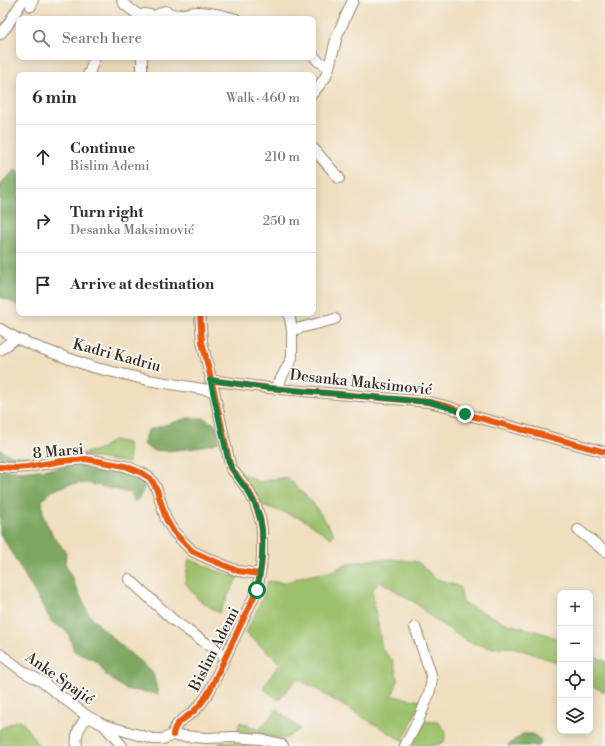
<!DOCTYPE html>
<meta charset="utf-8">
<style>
body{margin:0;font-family:"Libre Bodoni",serif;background:#f7f7f7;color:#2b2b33}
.controls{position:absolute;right:12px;bottom:12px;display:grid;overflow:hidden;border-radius:8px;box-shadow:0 2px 10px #0003}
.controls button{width:36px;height:36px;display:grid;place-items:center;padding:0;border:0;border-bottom:1px solid #e1e1e2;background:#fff;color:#2b2b33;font:20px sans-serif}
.stop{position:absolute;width:12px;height:12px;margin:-9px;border:3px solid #0b8043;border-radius:50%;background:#fff}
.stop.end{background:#0b8043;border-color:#fff;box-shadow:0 1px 4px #0008}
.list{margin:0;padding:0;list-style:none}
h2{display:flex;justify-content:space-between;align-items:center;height:52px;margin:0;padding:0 16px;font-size:17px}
h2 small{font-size:13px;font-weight:400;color:#7c7c81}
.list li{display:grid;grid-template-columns:26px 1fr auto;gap:12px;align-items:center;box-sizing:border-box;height:64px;padding:0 16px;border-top:1px solid #e1e1e2}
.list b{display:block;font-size:15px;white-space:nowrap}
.list p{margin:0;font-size:13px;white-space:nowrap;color:#7c7c81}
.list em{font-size:13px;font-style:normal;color:#7c7c81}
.icon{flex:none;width:22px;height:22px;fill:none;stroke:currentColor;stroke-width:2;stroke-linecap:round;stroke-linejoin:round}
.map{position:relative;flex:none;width:605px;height:746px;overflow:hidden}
.search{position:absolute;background:#fff;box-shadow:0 2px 10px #0003;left:16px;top:16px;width:300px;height:44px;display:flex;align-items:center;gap:10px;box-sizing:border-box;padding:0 14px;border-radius:8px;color:#7c7c81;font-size:15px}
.panel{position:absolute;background:#fff;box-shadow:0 2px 10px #0003;left:16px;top:72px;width:300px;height:244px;border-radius:8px}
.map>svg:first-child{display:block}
</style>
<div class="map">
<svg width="605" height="746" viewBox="0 0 605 746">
<rect width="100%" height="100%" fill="#f6f6f2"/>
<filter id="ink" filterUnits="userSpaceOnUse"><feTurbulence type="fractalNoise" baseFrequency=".025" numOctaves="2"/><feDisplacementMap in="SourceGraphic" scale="8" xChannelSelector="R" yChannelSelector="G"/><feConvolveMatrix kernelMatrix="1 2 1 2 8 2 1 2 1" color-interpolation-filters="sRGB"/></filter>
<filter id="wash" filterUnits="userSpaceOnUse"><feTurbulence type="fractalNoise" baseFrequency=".012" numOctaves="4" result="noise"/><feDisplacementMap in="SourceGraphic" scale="16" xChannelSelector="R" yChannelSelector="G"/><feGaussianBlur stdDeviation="0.9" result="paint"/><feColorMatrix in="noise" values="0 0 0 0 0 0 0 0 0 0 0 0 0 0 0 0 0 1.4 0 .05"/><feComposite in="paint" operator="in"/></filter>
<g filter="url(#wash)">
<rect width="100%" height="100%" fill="#f0dfbf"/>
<path fill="#9cc16c" stroke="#6c7645" d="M113,440L128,443L129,463L78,455L101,449Z
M236,470L259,482L287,477L312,502L334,534L331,538L303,519L262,505L252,489Z
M189,559L217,571L238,577L219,613L199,600L185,582Z
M391,559L418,562L435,578L460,587L463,603L505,623L546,634L560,640V666L556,662L513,647L490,648L467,641L431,617L417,604L380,581L372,590L382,649L393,661L398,681L392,696L421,701L403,741L297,678L279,700L263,688L280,663L246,633L263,597L268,581L284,583L301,577L329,572L351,563L370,560Z
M590,654L605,661V692L590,685Z
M277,709L300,729L286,738H278L237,734L240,722L259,730Z
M21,720L38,745V746H0V729L15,721Z
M421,721L438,722L446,731L444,742L435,745L411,746Z
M250,742L273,746H222L219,743Z"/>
<path fill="#7da760" stroke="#5c683f" d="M15,170L19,173V306L14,303L0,297V184Z
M188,418H203L216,425L219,442L195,448L166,451L152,450L143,444L148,430Z
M0,450L11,455L36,458L25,462H0Z
M84,465L118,471L138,476L146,483L139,498L134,502L130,493L88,483L69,484L52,491L42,500L43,516L53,536L66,552L65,563L89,615L117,642L153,673L158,694L125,689L106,675L98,662L74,651L68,632L52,622L2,536H0V469L21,472Z
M523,734H533L541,740L539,746H508L509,744Z"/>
</g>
<g filter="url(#ink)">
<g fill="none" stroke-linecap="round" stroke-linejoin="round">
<defs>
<path id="minor" d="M122,0L125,5L140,16L144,14L155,16L165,11C178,18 183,13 196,12C209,12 223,15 236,19
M31,6L33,0
M0,34L7,26L23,0
M313,55L318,61L329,67
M142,57V75
M88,75L90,71L95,57
M313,93L325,78L329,67L337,36L353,0
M313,148L339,178
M0,329L16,338L37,347L92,367L148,380L214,391
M292,330L335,319
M0,350L16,338
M210,380L269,388L429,402L450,407L465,414L605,452
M276,388L292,358V330L289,313
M0,467L14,468L27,467L62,461L86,459L125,466L140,472L150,478L154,484L157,490L166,519L173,531L192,551L209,559L238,571L260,574
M578,530L605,551
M129,579L172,619L187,630L226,657
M0,654L24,672L41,681L87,716L104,725L153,739H163L173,735
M104,725L122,746
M173,735C174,721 188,718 196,709C202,703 206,697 210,690L257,590L261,568L262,556V529L260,518L255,503L248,490L231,468L229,460L214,391L202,342L200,313
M173,735L205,738L235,737L260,739L281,744L283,746
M77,746C75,733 80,727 87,716
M405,746L418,721L429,694L432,679L430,671L415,627"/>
</defs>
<use href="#minor" stroke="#96846e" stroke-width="12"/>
<use href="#minor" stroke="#fff" stroke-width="10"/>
<defs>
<path id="cycleway" d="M210,380L269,388L429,402L450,407L465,414L605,452
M0,467L14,468L27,467L62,461L86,459L125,466L140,472L150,478L154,484L157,490L166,519L173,531L192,551L209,559L238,571L260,574
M173,735C174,721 188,718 196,709C202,703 206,697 210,690L257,590L261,568L262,556V529L260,518L255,503L248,490L231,468L229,460L214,391L202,342L200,313"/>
</defs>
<use href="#cycleway" stroke="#f6f6f2" stroke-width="8"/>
<use href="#cycleway" stroke="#e8590c" stroke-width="6"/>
</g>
</g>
<g fill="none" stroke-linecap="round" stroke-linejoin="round" filter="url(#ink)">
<path stroke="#0b8043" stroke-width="5" d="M257,590C263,559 268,525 251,497C244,484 233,475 228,460L210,380L269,388L429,402L450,408L465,414"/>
</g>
<g text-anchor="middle" stroke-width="4" stroke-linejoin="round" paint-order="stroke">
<g font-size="15" fill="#3b2a1e" stroke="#f6f6f2">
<text transform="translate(117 355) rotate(15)" y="5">Kadri Kadriu</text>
<text transform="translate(361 382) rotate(6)" y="5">Desanka Maksimović</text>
<text transform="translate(58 451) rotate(-5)" y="5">8 Marsi</text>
<text transform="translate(214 649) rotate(-63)" y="5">Bislim Ademi</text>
<text transform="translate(60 678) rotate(35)" y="5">Anke Spajić</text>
</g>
</g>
</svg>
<div class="controls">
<button>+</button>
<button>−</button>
<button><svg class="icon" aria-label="locate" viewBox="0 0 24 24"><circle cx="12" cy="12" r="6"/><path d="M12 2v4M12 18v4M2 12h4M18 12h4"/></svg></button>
<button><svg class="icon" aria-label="layers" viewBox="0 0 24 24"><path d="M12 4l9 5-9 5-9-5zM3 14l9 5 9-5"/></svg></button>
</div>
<div class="stop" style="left:257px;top:590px"></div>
<div class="stop end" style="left:465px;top:414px"></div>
<div class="search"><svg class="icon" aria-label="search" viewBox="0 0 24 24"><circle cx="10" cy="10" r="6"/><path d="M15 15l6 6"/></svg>Search here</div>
<section class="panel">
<h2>6 min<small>Walk · 460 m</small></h2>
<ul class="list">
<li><svg class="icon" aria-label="ahead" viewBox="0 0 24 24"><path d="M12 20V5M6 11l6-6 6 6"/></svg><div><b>Continue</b><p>Bislim Ademi</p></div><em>210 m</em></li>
<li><svg class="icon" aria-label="right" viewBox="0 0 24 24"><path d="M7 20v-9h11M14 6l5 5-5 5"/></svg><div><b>Turn right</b><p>Desanka Maksimović</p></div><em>250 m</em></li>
<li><svg class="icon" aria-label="arrive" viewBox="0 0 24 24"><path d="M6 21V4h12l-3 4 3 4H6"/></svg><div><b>Arrive at destination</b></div></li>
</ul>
</section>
</div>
